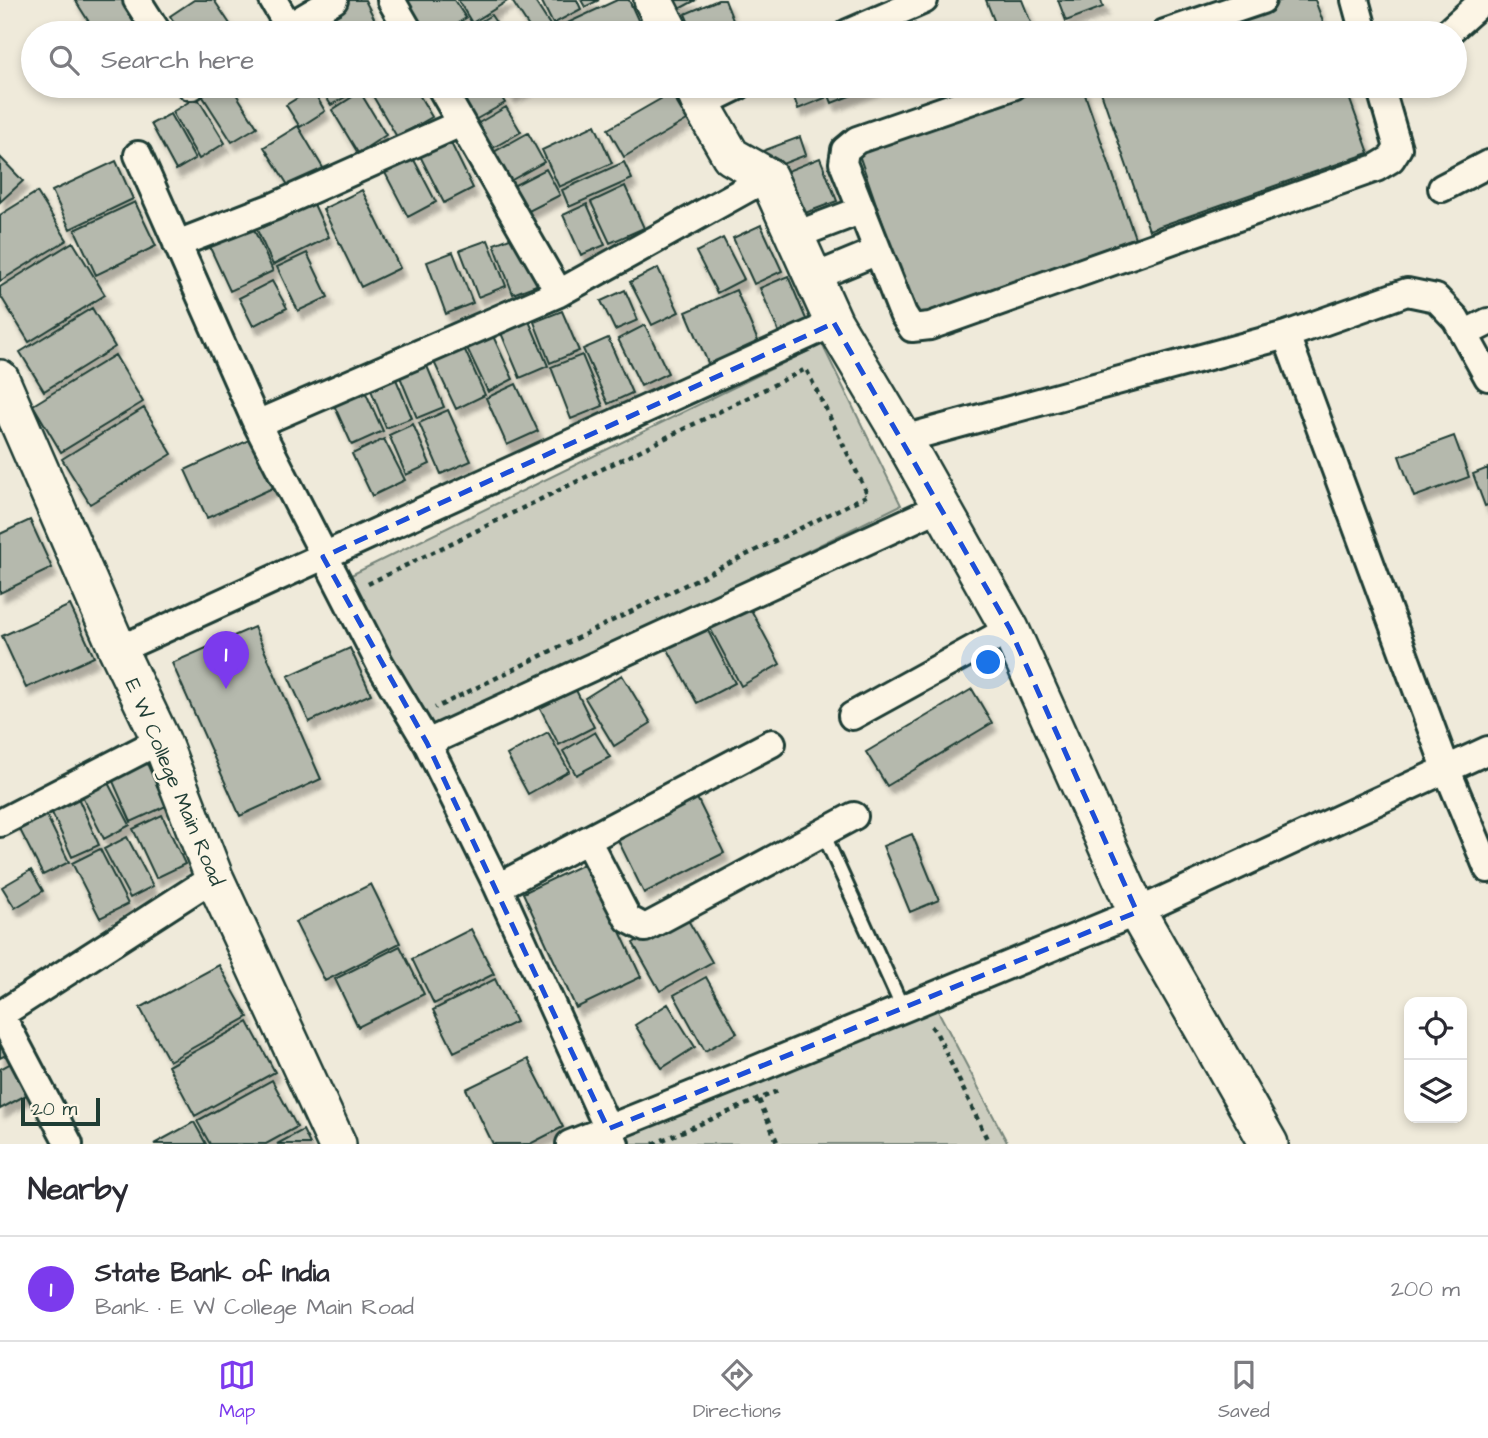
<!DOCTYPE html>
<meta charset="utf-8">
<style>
body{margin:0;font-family:"Architects Daughter",sans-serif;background:#f2f2f3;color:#2b2b33}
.controls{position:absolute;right:21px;bottom:21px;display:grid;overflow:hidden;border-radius:14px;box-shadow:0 4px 10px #0003}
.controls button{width:63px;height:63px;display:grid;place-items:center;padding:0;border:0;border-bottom:2px solid #e1e1e2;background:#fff;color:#2b2b33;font:35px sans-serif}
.scale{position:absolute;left:21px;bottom:18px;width:79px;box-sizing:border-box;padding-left:7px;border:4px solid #1f3d34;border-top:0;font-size:19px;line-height:24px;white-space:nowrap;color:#1f3d34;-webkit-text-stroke:5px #fcf5e5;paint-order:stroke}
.you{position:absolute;left:989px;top:663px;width:24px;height:24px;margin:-18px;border:5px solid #fff;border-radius:50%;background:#1a73e8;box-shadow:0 0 0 10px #1a73e833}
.badge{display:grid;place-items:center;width:46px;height:46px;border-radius:50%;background:#7c3aed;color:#fff;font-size:23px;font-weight:700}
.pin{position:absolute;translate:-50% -58px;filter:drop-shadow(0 2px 4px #0008)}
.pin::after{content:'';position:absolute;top:37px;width:24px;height:21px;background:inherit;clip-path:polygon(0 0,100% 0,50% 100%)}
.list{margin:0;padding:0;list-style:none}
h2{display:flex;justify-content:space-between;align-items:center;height:91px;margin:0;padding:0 28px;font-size:30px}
h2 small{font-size:23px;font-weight:400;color:#7c7c81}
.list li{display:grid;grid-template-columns:46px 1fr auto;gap:21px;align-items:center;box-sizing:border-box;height:105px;padding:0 28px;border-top:2px solid #e1e1e2}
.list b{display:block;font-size:26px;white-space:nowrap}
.list p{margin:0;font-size:23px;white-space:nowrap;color:#7c7c81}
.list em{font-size:23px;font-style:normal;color:#7c7c81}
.icon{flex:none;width:38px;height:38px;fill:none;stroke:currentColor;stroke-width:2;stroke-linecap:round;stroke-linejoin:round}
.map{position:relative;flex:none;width:1488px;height:1144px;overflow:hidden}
.search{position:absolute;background:#fff;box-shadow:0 4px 10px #0003;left:21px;right:21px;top:21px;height:77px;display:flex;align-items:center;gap:18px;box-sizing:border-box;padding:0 24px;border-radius:38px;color:#7c7c81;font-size:26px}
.sheet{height:196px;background:#fff}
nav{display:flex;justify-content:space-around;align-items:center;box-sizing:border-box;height:98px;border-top:2px solid #e1e1e2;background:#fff;font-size:19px;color:#7c7c81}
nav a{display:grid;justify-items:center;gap:4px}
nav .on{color:#7c3aed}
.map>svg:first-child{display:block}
</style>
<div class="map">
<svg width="1488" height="1144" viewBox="0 0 1488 1144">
<defs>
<filter id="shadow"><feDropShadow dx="4.5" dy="8" stdDeviation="2" flood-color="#0004"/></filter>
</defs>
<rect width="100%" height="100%" fill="#efeada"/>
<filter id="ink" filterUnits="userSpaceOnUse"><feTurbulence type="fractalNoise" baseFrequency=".0143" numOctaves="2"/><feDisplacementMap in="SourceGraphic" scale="14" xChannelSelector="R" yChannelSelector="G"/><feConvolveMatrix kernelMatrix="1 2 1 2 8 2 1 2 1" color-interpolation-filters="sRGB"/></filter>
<g filter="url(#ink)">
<path fill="#cccdbf" stroke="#76857a" stroke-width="2" d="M822,344L901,505L424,739L345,578Z
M935,1005L1008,1144H625L620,1135Z"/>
<path fill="#b5b9ad" stroke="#1f3d34" stroke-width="2" filter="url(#shadow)" d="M75,0H132L146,23L129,33H96Z
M194,0H214L236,33H181L170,16Z
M346,0H365L376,22L356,33H330L320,14Z
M405,0H454L466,18L441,33H419Z
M458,0H509L472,23Z
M534,0L550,25L537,33H533L512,1Z
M541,0H577L581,9L553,24Z
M581,0H599L585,7Z
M617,0H629L643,31L639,33H546Z
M675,0H696L679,9Z
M718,0H725L738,33H693L685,14Z
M986,0H1022L1035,33H999Z
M1058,0H1101L1103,7L1066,21Z
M1282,0H1315L1327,33H1187Z
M491,15L503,33H472L469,29Z
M915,24L919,33H893Z
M203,86H231L257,127L232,142L198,89Z
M319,86H360L361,88L331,105Z
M367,86H414L432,117L397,137Z
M469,86H495L505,103L466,125L450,96Z
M506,86H528L511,95Z
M790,86H820L825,98L798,109Z
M825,86H875L832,103Z
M1038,86H1082L1135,238L915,316L857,149Z
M1099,86H1345L1369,153L1149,230Z
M312,89L325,111L300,127L286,105Z
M360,92L386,135L358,153L332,110Z
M671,93L687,120L624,157L608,129Z
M197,97L225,143L199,159L172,112Z
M506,107L521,132L484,153L470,128Z
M170,114L195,159L176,170L151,124Z
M595,125L612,163L559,187L542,150Z
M298,126L326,173L293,193L264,147Z
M528,133L544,162L501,186L485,157Z
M800,137L806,155L764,171L757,153Z
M449,139L473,188L444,203L419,154Z
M412,156L436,202L408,217L384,171Z
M0,157L23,181L0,202Z
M820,158L837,201L792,218L775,176Z
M116,161L133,199L70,229L52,191Z
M624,162L632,179L569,207L562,190Z
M546,169L560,195L525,213L511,187Z
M625,186L644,228L610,243L591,202Z
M362,190L400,268L361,287L323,209Z
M37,192L67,240L0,281V215Z
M135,202L156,246L96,275L75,230Z
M313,202L329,237L273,265L257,230Z
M587,204L605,245L581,255L563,215Z
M249,219L273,271L230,291L206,239Z
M761,225L782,271L754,284L733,238Z
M520,234L539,284L513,294L494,244Z
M723,238L744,279L717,293L696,252Z
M488,240L506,286L478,297L460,250Z
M73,242L105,295L29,342L0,295V287Z
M453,252L473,303L446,314L427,262Z
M307,253L328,297L298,311L277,267Z
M658,268L679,312L652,325L630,282Z
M788,276L808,324L780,335L760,288Z
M272,281L287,308L253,326L239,298Z
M625,290L638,320L615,330L601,301Z
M736,290L761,348L711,370L686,312Z
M92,308L115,347L44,391L20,352Z
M562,311L579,351L550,363L534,322Z
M529,321L548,366L520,378L501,333Z
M645,325L668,373L641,386L618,339Z
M493,336L513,379L488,392L467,348Z
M608,338L632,393L608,404L583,349Z
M464,348L485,395L456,409L434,362Z
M115,355L143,402L61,452L33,405Z
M582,355L603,406L571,419L551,367Z
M427,366L444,407L417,418L400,377Z
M396,379L412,418L386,428L371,390Z
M516,384L538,431L507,445L486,398Z
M364,389L383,431L352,445L333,403Z
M144,408L172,454L90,504L62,459Z
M448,410L471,461L441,474L419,423Z
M413,424L430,464L406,475L389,435Z
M1454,436L1469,477L1414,497L1399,456Z
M253,438L275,487L207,518L185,470Z
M384,439L405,480L372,496L352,454Z
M1488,468V505L1485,506L1473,474Z
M30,520L52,568L0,593V534Z
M70,605L94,657L26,688L2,636Z
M749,606L780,664L741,686L710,628Z
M705,625L735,683L697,703L666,646Z
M254,627L321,779L240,816L172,663Z
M350,648L371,694L309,722L288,676Z
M622,675L651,723L614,746L585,698Z
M972,689L992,723L887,786L866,752Z
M576,690L594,727L559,745L540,708Z
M548,732L569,771L528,794L507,755Z
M595,732L610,757L576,775L563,751Z
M146,761L166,806L131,822L111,777Z
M105,777L130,825L104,839L79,790Z
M75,791L99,845L72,857L48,804Z
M694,792L724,853L644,893L614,832Z
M42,806L69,862L43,875L15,820Z
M162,815L185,864L156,878L133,829Z
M912,834L939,900L910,912L883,846Z
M127,837L153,886L130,898L104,849Z
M100,849L128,904L100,918L72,863Z
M588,862L641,977L576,1008L523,893Z
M31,870L43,891L15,908L2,887Z
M371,884L400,943L325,981L295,922Z
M684,913L712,962L660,991L633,943Z
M471,929L494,974L434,1004L412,959Z
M400,946L424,994L358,1027L335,979Z
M219,965L248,1017L169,1061L140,1008Z
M706,977L737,1033L705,1051L674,995Z
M495,979L516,1022L454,1052L433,1010Z
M668,1004L695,1047L662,1068L635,1025Z
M248,1022L275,1072L195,1116L168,1066Z
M0,1038L8,1054L0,1058Z
M528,1059L563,1127L530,1144H493L466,1089Z
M13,1062L30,1093L0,1109V1069Z
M272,1080L297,1127L266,1144H210L197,1121Z
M194,1122L206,1144H154Z
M303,1130L310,1144H277Z"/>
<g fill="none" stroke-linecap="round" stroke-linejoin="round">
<defs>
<path id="lane" d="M823,833L903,1009"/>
<path id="street" d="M137,0L158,33
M273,0L289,27
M391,0L410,33
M1355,0L1364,33
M278,33L334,0
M848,33L924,0
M1165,33L1262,0
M1447,33L1484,0
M190,86H192
M440,86L559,293
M701,104L738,86
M138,155L257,424L380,664L427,743L498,887L615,1144
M1442,188L1488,164
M796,235L862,210
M177,244L275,206L461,123
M878,251L843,163L845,150L857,140L1013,86
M815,277L878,251L903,314L912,328L930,326L1376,168L1391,159L1398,148L1380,86
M1464,334L1488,322
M1286,335L1446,768L1488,869
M257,424L559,293L768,177
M903,439L1286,335L1407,292L1436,298L1456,319L1488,377
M118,650L834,323
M852,716L1010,629
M427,743L940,507
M0,823L161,740
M587,840L628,919L645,928L854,816
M498,887L772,743
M0,1015L214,877
M1,1015L69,1144
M570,1144L759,1068L1137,912L1488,750"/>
<path id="secondary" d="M653,0L670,33
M693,86L701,104L731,156L768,177L834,323L903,439L1010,629L1137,912L1269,1144
M0,379L118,650L161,740L214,877L337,1144"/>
</defs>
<use href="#lane" stroke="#1f3d34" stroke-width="18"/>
<use href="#street" stroke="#1f3d34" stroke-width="32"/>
<use href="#secondary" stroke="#1f3d34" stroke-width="42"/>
<path stroke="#1f3d34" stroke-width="4.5" stroke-dasharray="5 5" stroke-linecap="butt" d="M368,584L806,369L868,495L435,708
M931,1026L937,1034L987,1139V1144
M759,1100L778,1144
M653,1144L778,1091"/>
<use href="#lane" stroke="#fcf5e5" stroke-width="12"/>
<use href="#street" stroke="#fcf5e5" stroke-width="26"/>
<use href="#secondary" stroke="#fcf5e5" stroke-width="37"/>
</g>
</g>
<path fill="none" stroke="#1d4ed8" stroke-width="5" stroke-dasharray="14 9" stroke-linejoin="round" d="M834,323L1010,629L1137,912L608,1129L427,743L323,557Z"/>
<g text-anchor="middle" stroke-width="5" stroke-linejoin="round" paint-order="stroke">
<g font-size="21" fill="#1f3d34" stroke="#fcf5e5">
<text transform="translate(175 782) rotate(67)" y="7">E W College Main Road</text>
</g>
</g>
</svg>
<div class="controls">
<button><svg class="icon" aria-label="locate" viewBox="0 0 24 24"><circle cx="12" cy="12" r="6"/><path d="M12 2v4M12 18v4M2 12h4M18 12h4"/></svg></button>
<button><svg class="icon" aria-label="layers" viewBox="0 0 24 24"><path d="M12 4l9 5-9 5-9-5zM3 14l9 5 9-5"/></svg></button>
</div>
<div class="scale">20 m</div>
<div class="you"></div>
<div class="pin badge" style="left:226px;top:689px">1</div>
<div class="search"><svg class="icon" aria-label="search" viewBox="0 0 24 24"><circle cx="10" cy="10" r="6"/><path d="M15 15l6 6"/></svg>Search here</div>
</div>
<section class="sheet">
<h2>Nearby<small></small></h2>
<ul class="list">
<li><span class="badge">1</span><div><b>State Bank of India</b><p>Bank · E W College Main Road</p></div><em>200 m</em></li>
</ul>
</section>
<nav>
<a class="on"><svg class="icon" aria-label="map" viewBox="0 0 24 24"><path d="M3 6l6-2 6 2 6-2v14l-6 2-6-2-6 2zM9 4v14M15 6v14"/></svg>Map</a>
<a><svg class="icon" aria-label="directions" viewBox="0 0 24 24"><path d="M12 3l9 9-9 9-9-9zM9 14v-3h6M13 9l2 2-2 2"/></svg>Directions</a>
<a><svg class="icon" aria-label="saved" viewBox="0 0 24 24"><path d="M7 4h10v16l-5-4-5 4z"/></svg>Saved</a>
</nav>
